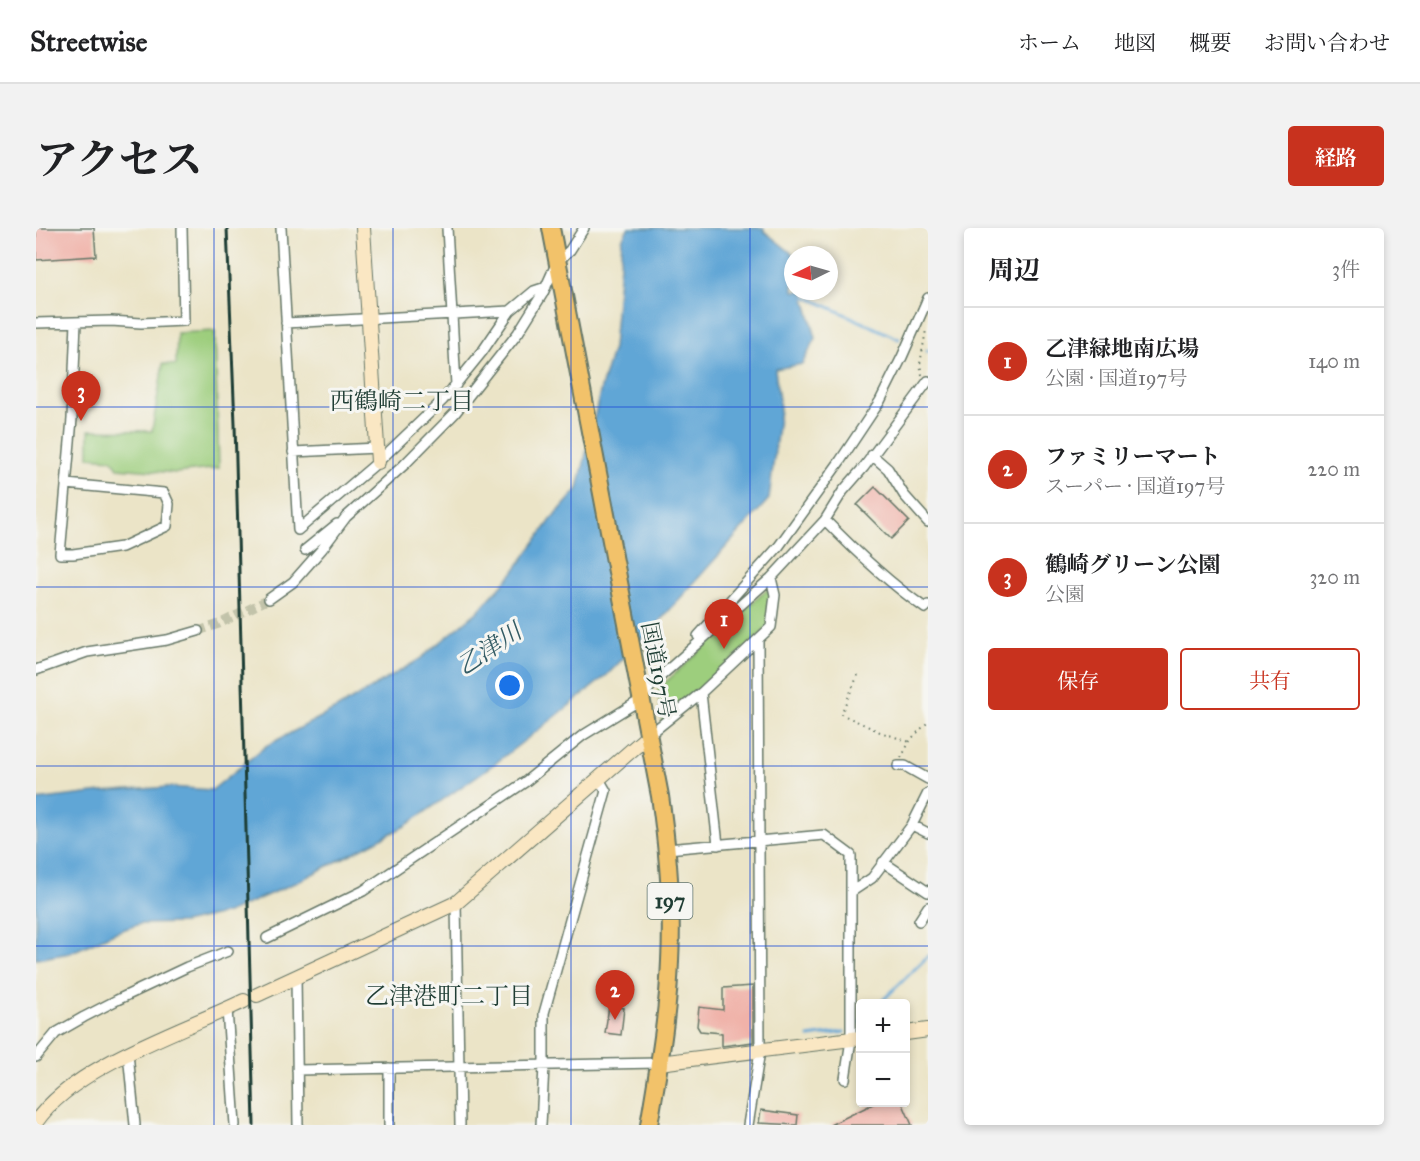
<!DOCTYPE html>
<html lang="ja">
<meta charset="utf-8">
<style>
body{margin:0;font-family:"IM FELL Great Primer","Noto Serif JP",serif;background:#f2f2f2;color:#202124}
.controls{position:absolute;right:18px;bottom:18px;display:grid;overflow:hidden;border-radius:6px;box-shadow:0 3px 9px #0003}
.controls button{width:54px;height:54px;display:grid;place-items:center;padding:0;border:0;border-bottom:2px solid #e0e0e0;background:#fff;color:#202124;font:30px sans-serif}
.compass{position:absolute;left:748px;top:18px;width:54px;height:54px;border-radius:50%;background:#fff;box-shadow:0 3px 9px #0003;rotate:265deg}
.you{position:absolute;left:474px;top:458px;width:21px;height:21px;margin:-15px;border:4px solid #fff;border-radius:50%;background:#1a73e8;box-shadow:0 0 0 9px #1a73e833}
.badge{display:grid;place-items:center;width:39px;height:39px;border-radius:50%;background:#c8321e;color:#fff;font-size:20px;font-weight:700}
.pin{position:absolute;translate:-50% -50px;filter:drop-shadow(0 2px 3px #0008)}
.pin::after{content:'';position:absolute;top:32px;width:21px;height:18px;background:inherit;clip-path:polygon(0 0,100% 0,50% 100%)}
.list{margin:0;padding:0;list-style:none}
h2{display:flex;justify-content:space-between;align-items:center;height:78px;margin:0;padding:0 24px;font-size:26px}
h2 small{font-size:20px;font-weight:400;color:#757577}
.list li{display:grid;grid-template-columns:39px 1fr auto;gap:18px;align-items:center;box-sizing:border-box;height:108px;padding:0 24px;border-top:2px solid #e0e0e0}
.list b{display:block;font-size:22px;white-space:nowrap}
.list p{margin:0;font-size:20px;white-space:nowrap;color:#757577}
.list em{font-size:20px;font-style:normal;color:#757577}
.actions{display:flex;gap:12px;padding:18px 24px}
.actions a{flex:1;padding:14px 0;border:2px solid #c8321e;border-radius:6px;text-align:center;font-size:21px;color:#c8321e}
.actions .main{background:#c8321e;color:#fff}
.map{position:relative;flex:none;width:892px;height:897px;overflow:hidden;border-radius:6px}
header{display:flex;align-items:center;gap:36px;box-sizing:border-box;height:84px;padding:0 30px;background:#fff;border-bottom:2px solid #e0e0e0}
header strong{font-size:28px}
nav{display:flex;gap:33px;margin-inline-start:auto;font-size:21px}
.intro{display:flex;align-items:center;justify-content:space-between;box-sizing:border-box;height:144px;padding:0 36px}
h1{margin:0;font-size:42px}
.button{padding:15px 27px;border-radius:6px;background:#c8321e;color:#fff;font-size:21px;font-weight:700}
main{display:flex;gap:36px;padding:0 36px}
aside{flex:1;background:#fff;border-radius:6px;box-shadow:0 3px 9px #0003}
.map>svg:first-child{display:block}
</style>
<header>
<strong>Streetwise</strong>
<nav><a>ホーム</a><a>地図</a><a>概要</a><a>お問い合わせ</a></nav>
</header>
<div class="intro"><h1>アクセス</h1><a class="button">経路</a></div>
<main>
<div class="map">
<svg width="892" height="897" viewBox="0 0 892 897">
<rect width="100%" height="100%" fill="#f6f6f2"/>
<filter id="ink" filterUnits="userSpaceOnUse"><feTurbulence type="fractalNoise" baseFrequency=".0167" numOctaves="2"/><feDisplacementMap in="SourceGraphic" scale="12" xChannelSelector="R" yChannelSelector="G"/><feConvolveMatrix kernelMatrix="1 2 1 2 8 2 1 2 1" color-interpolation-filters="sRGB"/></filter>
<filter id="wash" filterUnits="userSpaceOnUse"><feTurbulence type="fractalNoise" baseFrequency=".008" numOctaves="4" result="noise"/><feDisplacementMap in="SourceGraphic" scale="24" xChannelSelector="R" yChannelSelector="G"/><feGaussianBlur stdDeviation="1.35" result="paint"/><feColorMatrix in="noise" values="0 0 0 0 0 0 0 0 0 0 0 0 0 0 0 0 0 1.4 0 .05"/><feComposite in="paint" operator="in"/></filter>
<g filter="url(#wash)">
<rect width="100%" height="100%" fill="#ebe4c7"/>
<path fill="#9dce7d" stroke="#5e8658" stroke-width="1.5" d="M179,103L183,240L140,245L82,240L76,231L53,229V202L116,203L127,136L140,137L141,105Z
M735,358L736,377L734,398L626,495L622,461Z"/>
<path fill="#61a6d6" stroke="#407285" stroke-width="1.5" d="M592,0H728V3L758,27L757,63H767L780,110L766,136L739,141L744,181L733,271L622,395L571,447L519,489L461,534L369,598L263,653L191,685L147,695L104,696L80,704L34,725L0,731V572L66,564L134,559L176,562L230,518L302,480L384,431L441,384L476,346L515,292L542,261L565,160L577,120L586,12Z"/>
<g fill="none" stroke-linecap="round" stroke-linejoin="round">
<path stroke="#61a6d6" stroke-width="3" d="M766,69L769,68L863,111
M891,123H892
M843,776L892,728
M820,797L824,793
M773,809L808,804"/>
</g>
<g id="blocks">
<path fill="#f0b2a9" d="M0,0H58L60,28L0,32Z
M839,259L873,293L855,311L821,277Z
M717,758V814L686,818V805L664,803L661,798L663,779L687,782V760Z
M573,778L588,780L585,807L569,805Z
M841,874H866L876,897H794Z
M725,882L762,887L761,897L723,895Z"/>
</g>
</g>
<g filter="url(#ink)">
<use href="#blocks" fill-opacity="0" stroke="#667767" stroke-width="1.5"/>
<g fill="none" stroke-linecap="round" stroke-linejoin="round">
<path stroke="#c2c3aa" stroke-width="9" stroke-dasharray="9 4.5" stroke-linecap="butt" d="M162,403L183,396L233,371"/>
<defs>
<path id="street" d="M245,0L262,302
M411,0L420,157
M0,95L75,93L105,95L148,93L146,0
M250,95L474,83
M257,224L341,220
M836,227L852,241L868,267L892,294
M30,256L128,265L133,276L131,298L86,319L37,326H24L36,191L40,94
M789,292C820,324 852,354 889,380L892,377
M262,302L342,234L407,172L446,124L474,83L498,63L510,59
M269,322L301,296
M233,371L257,354L286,321L310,289L368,237L419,185L482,105L507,65L521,34L534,22L548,0
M662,408L743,318L804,233L844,173L866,129L892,70
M0,442L51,424L131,412L162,403
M665,465L682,617
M613,507L665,465L735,399L739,367L735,350
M862,538H869L892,551
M876,597L892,605
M631,621L788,607L815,627V812L809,851
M847,634L892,664
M815,664L836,650L876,597L892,565
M420,675L424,897
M883,693L892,679
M231,710L327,663L489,554L546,508L606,471L616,456L735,350L789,292L807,263L828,239L892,153
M260,748L262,897
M191,781L199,897
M92,825L99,897
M0,829L20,805L48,789L81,772L151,739L192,723
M261,842L623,835
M353,897V840
M505,897L508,838V785L570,563L563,551
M712,897L724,823L722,413"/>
<path id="secondary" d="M327,0L342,234
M221,767L420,675L613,507
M870,805L892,802
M623,835L824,810
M0,894C39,837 146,803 208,773"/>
<path id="highway" d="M515,0L624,568C632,623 637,678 634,733C632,788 622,843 613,897"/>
</defs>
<use href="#street" stroke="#667767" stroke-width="12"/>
<use href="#secondary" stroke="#667767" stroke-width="16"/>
<use href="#highway" stroke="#667767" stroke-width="20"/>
<path stroke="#667767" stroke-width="2" stroke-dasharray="1.5 4.5" stroke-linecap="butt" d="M886,147L884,136L890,102
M822,447L805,486L844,504L874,514
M865,530L875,511L892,494"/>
<use href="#street" stroke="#fff" stroke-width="9"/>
<use href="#secondary" stroke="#fae7c3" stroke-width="14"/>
<use href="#highway" stroke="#f2c26a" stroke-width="16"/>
<path stroke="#1f3d34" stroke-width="3" d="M191,0L199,196L218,897"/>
</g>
</g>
<path fill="none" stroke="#1d4ed8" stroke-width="1.5" stroke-opacity="0.55" d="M178,0V897M357,0V897M535,0V897M714,0V897M0,179H892M0,359H892M0,538H892M0,718H892"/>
<g text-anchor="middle" stroke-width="6" stroke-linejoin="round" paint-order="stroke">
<rect fill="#f6f6f2" stroke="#60746d" stroke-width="1.5" x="611.5" y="655" width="45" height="36" rx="4.5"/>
<g font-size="21" font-weight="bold" fill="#1f3d34">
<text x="634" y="680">197</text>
</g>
<g font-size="22" fill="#1f3d34" stroke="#f6f6f2">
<text transform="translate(623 442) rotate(79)" y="8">国道197号</text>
</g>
<g font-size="24" fill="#1f3d34" stroke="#f6f6f2">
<text x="366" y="181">西鶴崎二丁目</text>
<text x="413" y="776">乙津港町二丁目</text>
</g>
<g font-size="24" font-style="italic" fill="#335c65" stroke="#f6f6f2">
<text transform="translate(453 421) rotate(-34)" y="8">乙津川</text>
</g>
</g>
</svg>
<div class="controls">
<button>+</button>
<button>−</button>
</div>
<svg class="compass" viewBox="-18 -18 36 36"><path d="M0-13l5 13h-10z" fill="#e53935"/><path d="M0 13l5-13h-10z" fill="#757577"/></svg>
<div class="you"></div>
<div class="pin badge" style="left:688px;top:421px">1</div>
<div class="pin badge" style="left:579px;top:792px">2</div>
<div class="pin badge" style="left:45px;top:193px">3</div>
</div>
<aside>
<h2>周辺<small>3件</small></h2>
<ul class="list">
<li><span class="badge">1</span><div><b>乙津緑地南広場</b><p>公園 · 国道197号</p></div><em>140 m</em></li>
<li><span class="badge">2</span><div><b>ファミリーマート</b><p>スーパー · 国道197号</p></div><em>220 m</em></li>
<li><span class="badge">3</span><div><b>鶴崎グリーン公園</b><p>公園</p></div><em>320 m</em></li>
</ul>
<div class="actions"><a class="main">保存</a><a>共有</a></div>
</aside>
</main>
